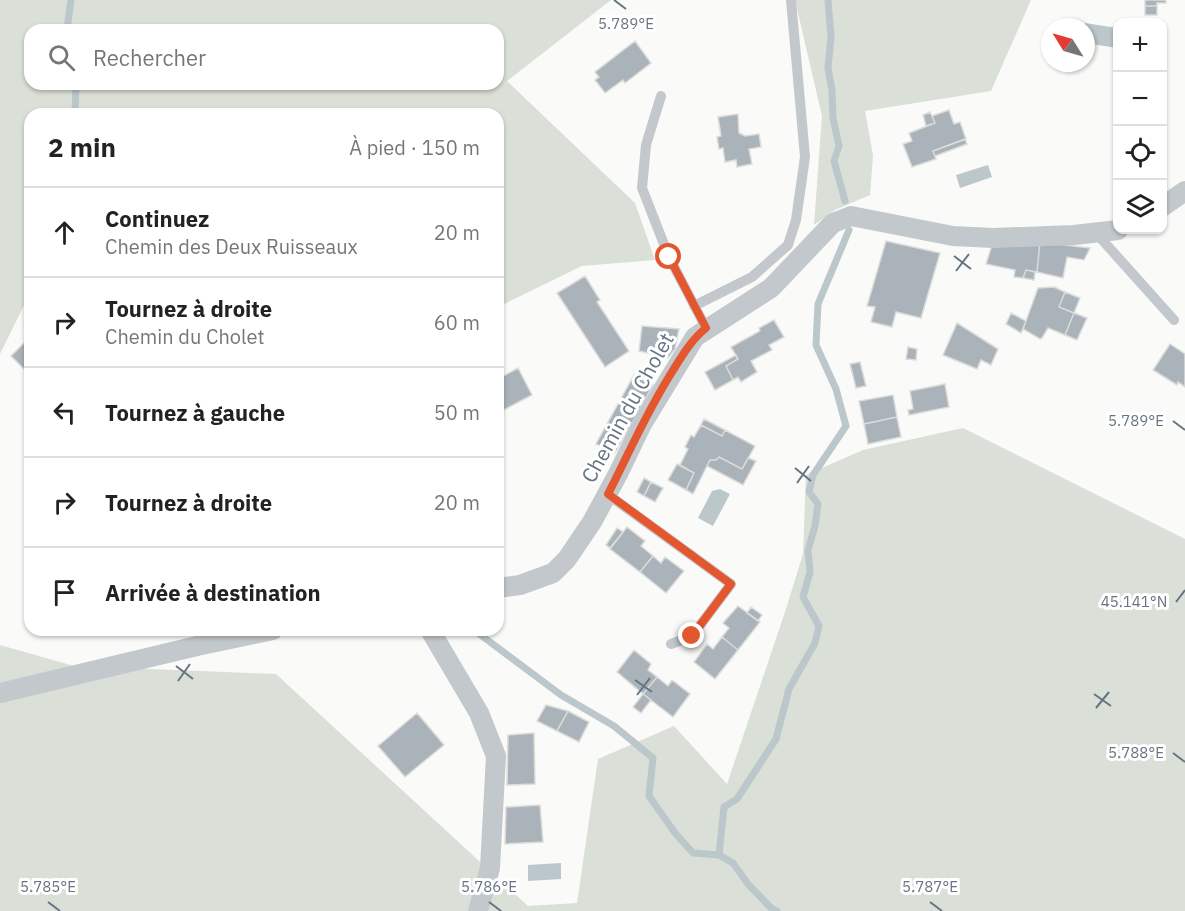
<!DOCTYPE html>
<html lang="fr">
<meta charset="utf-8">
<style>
body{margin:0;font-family:"IBM Plex Sans",sans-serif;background:#f6f6f6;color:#222}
.controls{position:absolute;right:18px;top:18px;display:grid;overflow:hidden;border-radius:12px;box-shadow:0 2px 4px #0004}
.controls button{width:54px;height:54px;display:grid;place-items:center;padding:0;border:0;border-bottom:2px solid #e0e0e0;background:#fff;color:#222;font:30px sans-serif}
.compass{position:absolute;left:1041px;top:18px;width:54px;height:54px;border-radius:50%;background:#fff;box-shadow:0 2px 4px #0004;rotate:307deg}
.stop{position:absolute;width:18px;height:18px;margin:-14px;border:4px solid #e4572e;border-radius:50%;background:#fff}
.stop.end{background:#e4572e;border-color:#fff;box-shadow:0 2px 6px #0008}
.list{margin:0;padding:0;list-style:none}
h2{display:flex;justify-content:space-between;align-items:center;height:78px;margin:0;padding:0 24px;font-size:26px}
h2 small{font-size:20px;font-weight:400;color:#767676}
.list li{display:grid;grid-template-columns:39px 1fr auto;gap:18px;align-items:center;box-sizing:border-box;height:90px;padding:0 24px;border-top:2px solid #e0e0e0}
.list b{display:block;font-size:22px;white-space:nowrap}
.list p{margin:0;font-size:20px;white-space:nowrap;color:#767676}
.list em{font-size:20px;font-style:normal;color:#767676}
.icon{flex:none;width:33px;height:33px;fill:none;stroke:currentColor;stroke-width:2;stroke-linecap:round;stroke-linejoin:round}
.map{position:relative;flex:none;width:1185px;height:911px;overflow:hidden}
.search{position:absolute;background:#fff;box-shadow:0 2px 4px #0004;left:24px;top:24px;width:480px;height:66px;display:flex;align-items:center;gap:15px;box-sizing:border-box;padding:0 21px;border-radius:18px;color:#767676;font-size:22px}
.panel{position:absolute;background:#fff;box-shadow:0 2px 4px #0004;left:24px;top:108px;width:480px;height:528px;border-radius:18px}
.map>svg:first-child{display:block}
</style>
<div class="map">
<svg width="1185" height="911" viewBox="0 0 1185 911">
<rect width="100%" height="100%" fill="#fafaf8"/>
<path fill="#dadfd7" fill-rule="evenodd" d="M0,0H611L507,81L635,203L655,260L582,266L498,307V114H30V293L0,354ZM30,30H498V84H30Z
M795,0H1031L991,91L865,111L873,155L870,195L835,210L814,225L822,116Z
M963,428L1185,539V911H0V645L74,666L276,674L528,906L577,903L598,759L674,726L727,784L786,609L803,554L806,475L863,450Z"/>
<path fill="#bbc7cb" d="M1085,23L1117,28V48L1086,43Z
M988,165L992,177L960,188L956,175Z
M720,489L730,494L713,526L698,518L712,491Z
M561,863V879L528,881V865Z"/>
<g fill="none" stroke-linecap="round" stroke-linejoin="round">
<path stroke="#bbc7cb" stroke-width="7" d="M828,0L831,37L828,68L832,90L833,118L839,146L834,161L845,201
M67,30L71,0
M75,114L76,84
M474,630L561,695L614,726L653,758L649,796L675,833L693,853L719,855
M777,911L772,909L748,884L733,863L719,855L724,807L737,799L776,739L789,689L815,643L819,626L803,597L810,572L808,550L815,526L818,504L809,492L813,475L846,426L836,389L816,345L818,304L849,230"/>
</g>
<path fill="#aab3b9" stroke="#dcdcda" stroke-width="1.5" d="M1145,0H1166V3H1157V6H1145Z
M1145,6H1157V15H1145Z
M635,41L651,63L625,83L623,80L605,93L595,80L599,77L595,72Z
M949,110L954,124L960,122L966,139L933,151L936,159L912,167L903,144L912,141L909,133L935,123L932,116Z
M930,112L935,123L926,126L923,115Z
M738,114L739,133L745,136L759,134L761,147L749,149L752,164L737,167L736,160L725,162L723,148L719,149L717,137L721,136L718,117Z
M965,139L967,144L935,156L933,151Z
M886,241L940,253L921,318L896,312L892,327L871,322L875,307L867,306Z
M1040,242L1090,248L1084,260L1067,257L1063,278L1037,272Z
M1040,242L1037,272L1026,270L1023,278L1014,277L1015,270L986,264L992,245Z
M1026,270L1035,272L1034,280L1023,278Z
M585,276L600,300L597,302L629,351L605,367L557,293Z
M1054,287L1065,292L1059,307L1074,313L1065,335L1048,328L1042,338L1040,339L1023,329L1038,288Z
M1065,292L1080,298L1074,313L1059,307Z
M1011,313L1026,321L1021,333L1006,324Z
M1074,313L1087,318L1077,340L1065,335Z
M774,320L784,337L769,345L772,350L751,361L757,372L741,382L738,377L733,380L726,366L738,359L731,347L760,331L759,328Z
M957,323L998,349L991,365L981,360L977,369L943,355Z
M642,326L679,329L675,349L668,358L639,351Z
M30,337V375L11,356Z
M1170,344L1185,354V387L1178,382L1177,385L1153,370Z
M908,347L917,349L916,360L906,359Z
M736,355L738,359L726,366L733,380L715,390L705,372Z
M860,362L866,386L856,388L850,364Z
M518,368L532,395L498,413V379Z
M634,375L653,385L615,453L596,444Z
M945,384L949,407L909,415L908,410L913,409L910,391Z
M893,395L897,417L864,424L859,401Z
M897,417L901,437L868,444L864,424Z
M704,419L725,430L722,436L701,425Z
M701,425L722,436L725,430L755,446L742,469L719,457L716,460H710L693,494L686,490L694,473L680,465L688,449L685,447L691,435L694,437Z
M719,457L742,469L748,458L756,461L743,485L707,466L710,460H716Z
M677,464L694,473L686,490L668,480Z
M644,478L651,482L644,496L637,492Z
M651,482L663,488L655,502L644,496Z
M627,527L645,541L641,546L653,556L640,572L610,549Z
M617,528L623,532L610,548L606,545Z
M653,556L661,563L665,557L684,571L666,593L640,572Z
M738,606L760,622L738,650L722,637L729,628L723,623Z
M751,607L762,615L758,621L747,613Z
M722,637L738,650L715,679L694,662L707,644L713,649Z
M634,650L651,664L648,670L657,677L643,694L617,672Z
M657,677L668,686L672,680L690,694L673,717L643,694Z
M643,694L651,700L641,713L633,707Z
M546,705L568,711L557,731L537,721Z
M568,711L589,722L579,742L557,731Z
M417,713L444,745L405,777L378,746Z
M534,733L535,784L507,785L508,735Z
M540,805L543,842L505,844L506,807Z"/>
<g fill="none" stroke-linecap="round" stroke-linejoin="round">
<path stroke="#c3c8cc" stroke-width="10" d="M661,96L646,145L642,188L669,257L706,328
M1096,233L1174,320
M694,306L752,277L788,245L796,220L805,157L791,0
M607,494L731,584L692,636L671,644"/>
<path stroke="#c3c8cc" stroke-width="20" d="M1162,207L1185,191
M498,588L520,585L553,573L567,559L592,522L618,474L642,424L695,337L771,288L833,223L851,216L953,236L993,238L1074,235L1118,230
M430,630L479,713L496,756L490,868L478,911
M0,693L197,646L273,630"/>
</g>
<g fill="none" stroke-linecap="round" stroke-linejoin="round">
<path stroke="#e4572e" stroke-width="8" d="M669,257L706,328C691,340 682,356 672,372C647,411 629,453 608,494L731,584L692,636"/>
</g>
<path fill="none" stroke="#657683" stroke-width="2" d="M614,0L626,9M954,256L971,269M956,271L969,254M1173,421L1185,430M795,468L811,481M797,483L809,466M1176,602L1185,590M176,666L193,679M635,680L652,692M178,681L190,664M1094,694L1111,706M637,695L650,678M1096,708L1109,692M1173,753L1185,762M48,902L60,911M489,902L501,911M930,902L942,911"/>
<g text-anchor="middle" stroke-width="6" stroke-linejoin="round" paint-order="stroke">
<g font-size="21" fill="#657683" stroke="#fff">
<text transform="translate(628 408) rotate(-61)" y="7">Chemin du Cholet</text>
</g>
</g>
<g font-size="15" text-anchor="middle" fill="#657683" stroke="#fff" stroke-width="6" stroke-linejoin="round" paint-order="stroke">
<text x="626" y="29">5.789°E</text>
<text x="1136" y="426">5.789°E</text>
<text x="1134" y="607">45.141°N</text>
<text x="1136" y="758">5.788°E</text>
<text x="48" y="892">5.785°E</text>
<text x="489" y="892">5.786°E</text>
<text x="930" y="892">5.787°E</text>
</g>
</svg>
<div class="controls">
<button>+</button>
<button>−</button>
<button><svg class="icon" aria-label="locate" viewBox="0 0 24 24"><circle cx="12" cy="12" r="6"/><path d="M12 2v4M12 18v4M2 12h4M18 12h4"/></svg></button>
<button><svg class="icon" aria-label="layers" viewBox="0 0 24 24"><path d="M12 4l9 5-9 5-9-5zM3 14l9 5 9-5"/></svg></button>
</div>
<svg class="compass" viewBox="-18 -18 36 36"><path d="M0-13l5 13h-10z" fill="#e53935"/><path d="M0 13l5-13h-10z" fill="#767676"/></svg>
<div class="stop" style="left:669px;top:257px"></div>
<div class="stop end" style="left:692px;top:636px"></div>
<div class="search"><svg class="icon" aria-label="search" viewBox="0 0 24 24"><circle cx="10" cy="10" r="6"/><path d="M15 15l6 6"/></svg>Rechercher</div>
<section class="panel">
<h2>2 min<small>À pied · 150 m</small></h2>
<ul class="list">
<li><svg class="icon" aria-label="ahead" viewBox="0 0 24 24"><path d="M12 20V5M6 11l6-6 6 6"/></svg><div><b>Continuez</b><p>Chemin des Deux Ruisseaux</p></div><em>20 m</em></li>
<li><svg class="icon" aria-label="right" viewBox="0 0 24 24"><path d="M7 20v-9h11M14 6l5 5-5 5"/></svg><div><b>Tournez à droite</b><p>Chemin du Cholet</p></div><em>60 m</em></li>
<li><svg class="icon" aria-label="left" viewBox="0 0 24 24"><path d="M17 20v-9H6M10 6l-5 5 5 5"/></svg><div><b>Tournez à gauche</b></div><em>50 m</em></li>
<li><svg class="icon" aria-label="right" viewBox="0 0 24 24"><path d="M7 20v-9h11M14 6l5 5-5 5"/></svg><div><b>Tournez à droite</b></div><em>20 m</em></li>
<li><svg class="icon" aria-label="arrive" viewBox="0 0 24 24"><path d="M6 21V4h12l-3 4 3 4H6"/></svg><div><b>Arrivée à destination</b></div></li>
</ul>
</section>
</div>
